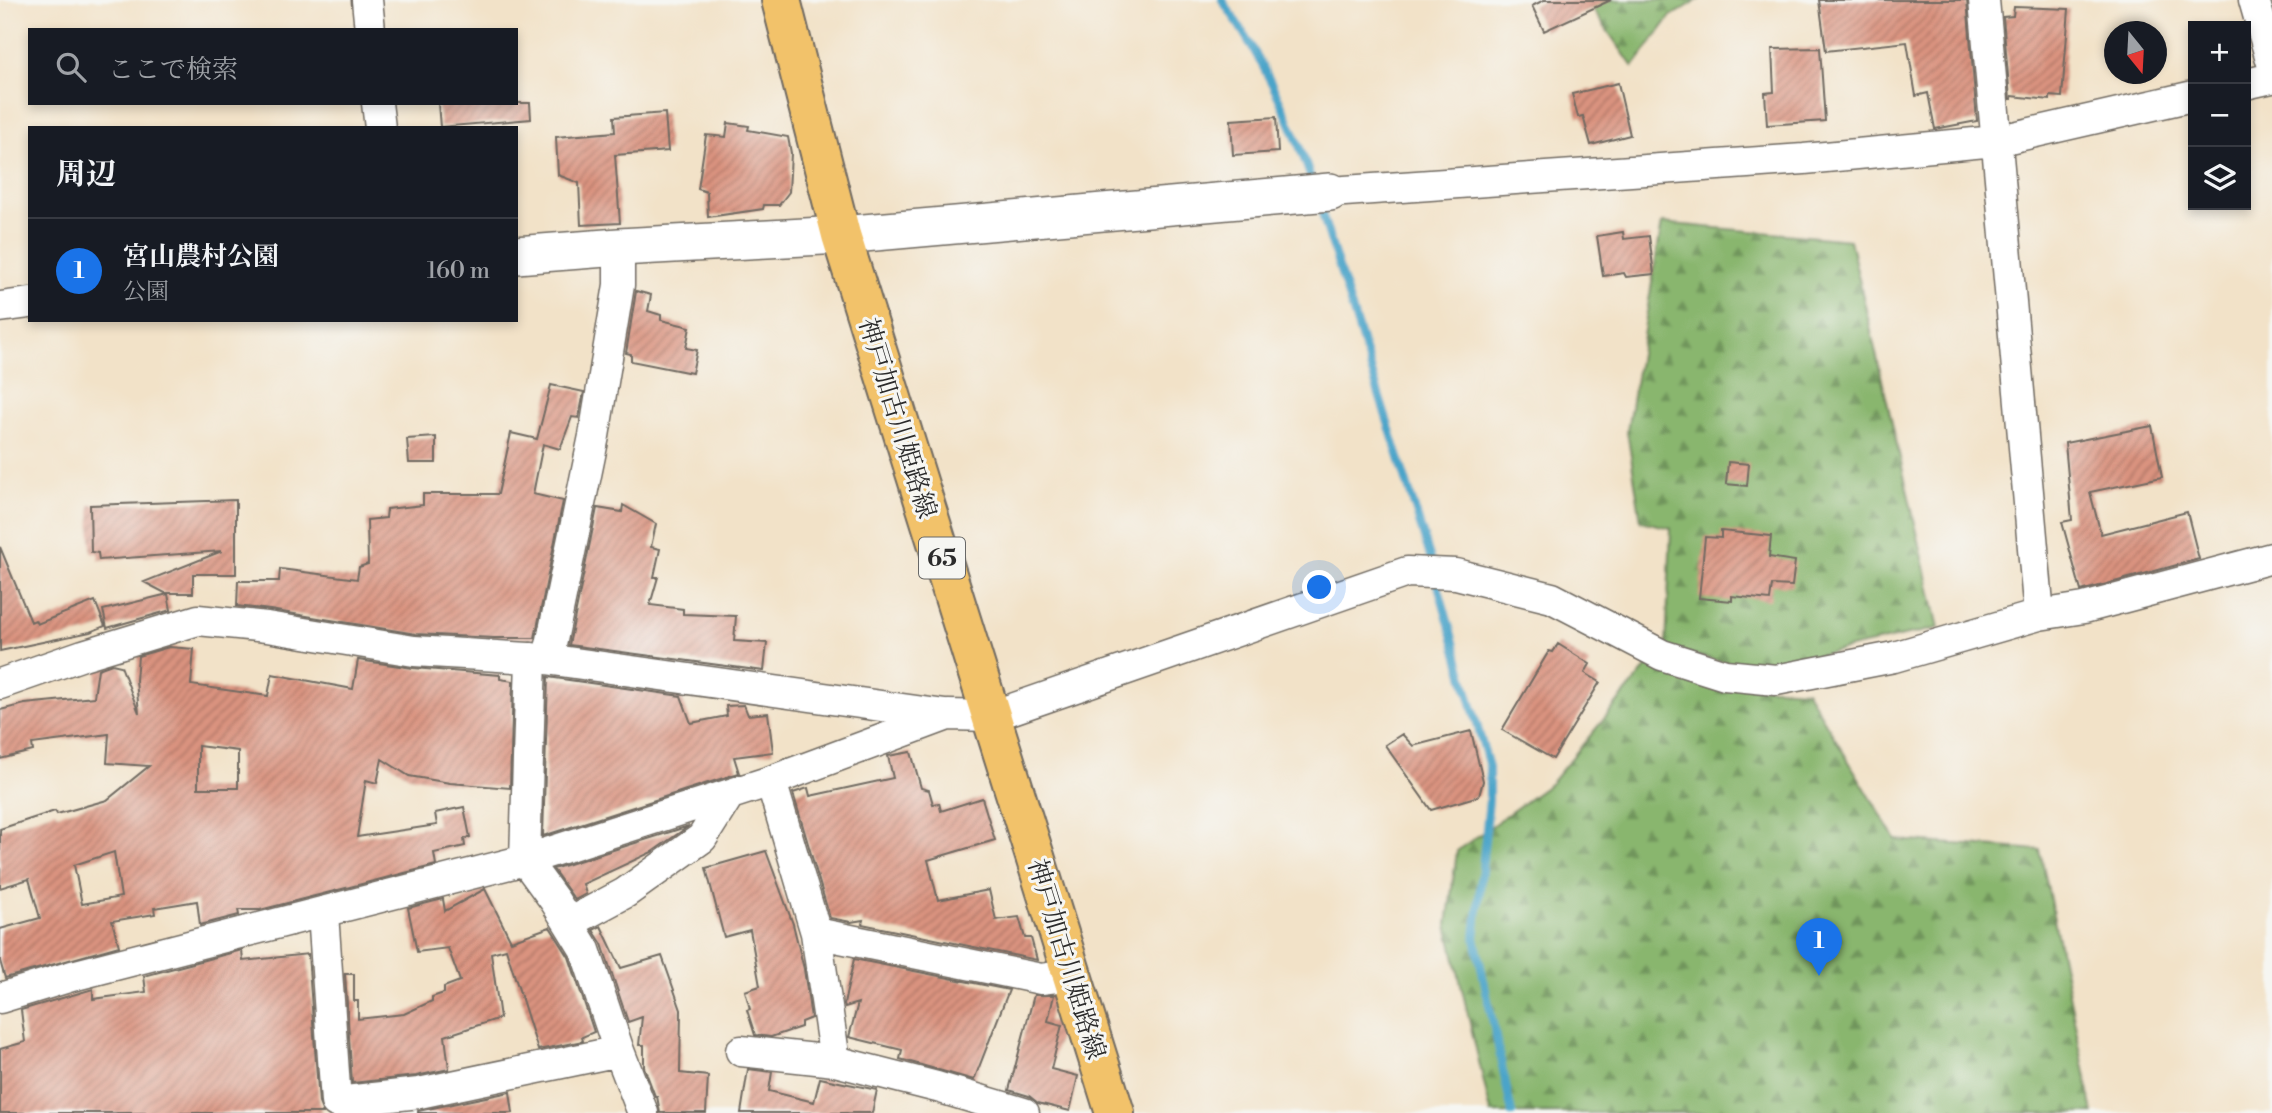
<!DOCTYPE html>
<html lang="ja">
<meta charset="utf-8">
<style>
body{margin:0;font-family:"Libre Bodoni","Noto Serif JP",serif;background:#20242c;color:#f1f3f6}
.controls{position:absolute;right:21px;top:21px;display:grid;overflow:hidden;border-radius:0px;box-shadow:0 4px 10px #0003}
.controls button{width:63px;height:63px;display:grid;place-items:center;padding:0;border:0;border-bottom:2px solid #363941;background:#171b24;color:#f1f3f6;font:35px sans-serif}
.compass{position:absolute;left:2104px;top:21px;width:63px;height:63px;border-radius:50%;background:#171b24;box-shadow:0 4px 10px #0003;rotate:162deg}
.you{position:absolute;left:1320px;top:588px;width:24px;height:24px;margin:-18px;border:5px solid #fff;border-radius:50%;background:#1a73e8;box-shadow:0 0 0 10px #1a73e833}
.badge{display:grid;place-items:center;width:46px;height:46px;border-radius:50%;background:#1a73e8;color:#fff;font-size:23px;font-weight:700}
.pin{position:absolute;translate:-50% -58px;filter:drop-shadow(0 2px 4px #0008)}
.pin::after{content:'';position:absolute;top:37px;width:24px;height:21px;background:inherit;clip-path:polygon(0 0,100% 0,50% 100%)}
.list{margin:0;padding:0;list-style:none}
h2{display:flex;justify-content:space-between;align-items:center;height:91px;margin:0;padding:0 28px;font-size:30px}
h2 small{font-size:23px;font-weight:400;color:#9ea1a6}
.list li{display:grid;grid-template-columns:46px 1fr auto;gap:21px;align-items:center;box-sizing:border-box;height:105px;padding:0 28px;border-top:2px solid #363941}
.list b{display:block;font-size:26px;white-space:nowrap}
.list p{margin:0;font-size:23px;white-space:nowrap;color:#9ea1a6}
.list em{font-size:23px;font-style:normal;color:#9ea1a6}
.icon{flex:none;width:38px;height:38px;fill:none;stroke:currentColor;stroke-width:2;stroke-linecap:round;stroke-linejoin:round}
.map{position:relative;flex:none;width:2272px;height:1113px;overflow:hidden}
.search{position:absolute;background:#171b24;box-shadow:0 4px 10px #0003;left:28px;top:28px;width:490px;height:77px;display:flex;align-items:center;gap:18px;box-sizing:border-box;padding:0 24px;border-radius:0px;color:#9ea1a6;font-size:26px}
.panel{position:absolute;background:#171b24;box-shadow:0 4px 10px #0003;left:28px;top:126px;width:490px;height:196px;border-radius:0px}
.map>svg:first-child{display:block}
</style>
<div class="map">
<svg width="2272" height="1113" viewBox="0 0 2272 1113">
<defs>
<pattern id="forest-firs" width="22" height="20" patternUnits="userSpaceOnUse" patternTransform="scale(1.75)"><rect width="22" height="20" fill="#89b66e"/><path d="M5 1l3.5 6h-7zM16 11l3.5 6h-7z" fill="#70945b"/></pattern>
<pattern id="building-hatch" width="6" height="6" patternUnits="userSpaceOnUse" patternTransform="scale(1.75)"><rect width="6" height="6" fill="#da937f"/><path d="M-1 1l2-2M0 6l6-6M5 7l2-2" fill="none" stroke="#b17868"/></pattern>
</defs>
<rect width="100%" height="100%" fill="#f6f6f2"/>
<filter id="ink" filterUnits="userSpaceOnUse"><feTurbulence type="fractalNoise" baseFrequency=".0143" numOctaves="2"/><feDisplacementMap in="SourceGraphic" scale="14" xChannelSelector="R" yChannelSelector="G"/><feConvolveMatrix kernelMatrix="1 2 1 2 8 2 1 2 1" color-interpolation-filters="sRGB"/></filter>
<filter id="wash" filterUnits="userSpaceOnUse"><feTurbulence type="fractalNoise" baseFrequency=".00686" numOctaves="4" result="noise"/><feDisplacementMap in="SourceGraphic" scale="28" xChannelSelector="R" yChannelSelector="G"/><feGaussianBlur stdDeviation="1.57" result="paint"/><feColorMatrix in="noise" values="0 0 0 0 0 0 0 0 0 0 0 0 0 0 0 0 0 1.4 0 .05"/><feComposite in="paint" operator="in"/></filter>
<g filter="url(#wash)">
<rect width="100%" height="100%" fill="#f2e2c8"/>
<path fill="url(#forest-firs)" stroke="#5a704c" stroke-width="2" d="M1586,0H1698L1671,16L1633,67Z
M1662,223L1850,240L1939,628L1770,666L1724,662L1666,648L1671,528L1641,521L1627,431Z
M1652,661L1712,684L1806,690L1896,840L2040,850L2093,1113H1491L1447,925L1457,851L1551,783Z"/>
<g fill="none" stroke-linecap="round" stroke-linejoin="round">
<path stroke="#4ca4c9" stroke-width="8" d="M1222,0C1263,59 1291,117 1313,185
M1318,201L1433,566
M1436,578L1489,767V800L1475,938L1512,1113"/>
</g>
<g id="blocks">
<path fill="url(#building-hatch)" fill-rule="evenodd" d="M1544,0H1611L1544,31L1532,6Z
M1819,0H1967L1977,121L1935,129L1928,93L1916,96L1907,42L1826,51Z
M2014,7L2069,9L2062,97L2050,96V100L2012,96V99H2010L2003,17L2013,16Z
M1820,48L1825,121L1767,125L1765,93L1774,92L1772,49Z
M1618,83L1630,135L1591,145L1583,116L1578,117L1572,94Z
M438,103H530L531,119L440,127Z
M665,113L668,151L615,155L620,223L581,225L579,183L558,175L556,137L615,132L614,117Z
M1276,117L1278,152L1233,155L1231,120Z
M728,123L749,126L748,130L788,137L791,153L789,192L779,205H764L763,209L708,217L707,192L698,189L706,135L726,137Z
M1623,232L1624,239L1649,236L1654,274L1626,277L1624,273L1603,276L1597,236Z
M636,291L651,295L648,311L661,315V320L690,327L686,348L697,350L692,373L631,361V354L626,353Z
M551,385L584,392L579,418L572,417L560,449L543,444L533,494L563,501L535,638H494L416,634L270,610L237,606L238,581H279L280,569L357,579L359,567L368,564L367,520L386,518L387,509L423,505V494H498L511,433L537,439Z
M2152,426L2162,477L2090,492L2101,534L2187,512L2199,559L2081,591L2062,522L2072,520L2065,443Z
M436,437V463H409L407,439Z
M1728,462L1749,464L1747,486L1726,484Z
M236,500V574H193V593H165L144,582L222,551L99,560L98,553L91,552L90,505Z
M623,505L656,524L651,547L660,549L654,577H658L650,605L683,609V614L736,616L734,641L767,643L764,671L569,645L597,508L622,512Z
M1721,531L1771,536L1769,557L1795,561L1792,586L1772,585L1770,600L1732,596V601L1699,598L1705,537L1721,538Z
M0,547L31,622L35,620L37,624L95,601L105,626L90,632L0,651Z
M168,594L171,610L107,628L103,610Z
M1558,644L1590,664L1585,673L1600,682L1553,759L1502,730L1549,651L1553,652Z
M169,647L194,649L191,685L268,696L272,674L353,689L358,660L413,668L500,675V679L513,681L510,788L450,783L409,776L382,759L377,783L366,780L357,837L437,825L435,813L464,807L470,837L464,839L465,846L434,853L436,865L260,910H238L239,915L200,925L197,901L154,908L155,914L112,921L119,946L5,978L0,961V929L40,918L29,879L0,888V829L55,811L57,814L107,800L149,766L107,763L109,734L32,744L33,751L0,759V710L25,704L94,697L98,669L112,664L121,666L139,713L136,680L138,656ZM198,746L238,751V788H198ZM114,852L121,897L82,904L74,865Z
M548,677L681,696L691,723L727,716L726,706L744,705L748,715L768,713L773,752L734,757L739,773L543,836Z
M1471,731L1483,781L1479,796L1431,810L1385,745L1402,734L1413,746Z
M911,752L921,788L929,790L933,804L939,803L941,811L982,798L995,840L928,860L938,900L989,890L996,920L1019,917L1025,938H1031L1037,960L862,924L863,920L851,922L830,918L793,793L808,788L810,796L893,778L888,756Z
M689,826L652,852L583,884L586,894L575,900L553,869Z
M766,851L793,924L804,969L811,1018L801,1022V1027L771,1037L755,1035L747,1010L750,1009L745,991L760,986L750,930L724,937L706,868Z
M485,889L511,941L550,927L569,957L594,1032L582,1037L583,1041L538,1050L506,949L491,953L500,1018L445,1036L449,1069L416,1076L352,1083L345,974H354V1001H358V1019L404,1014L432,1001V997L444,993V987L460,981L448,948L417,952L408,908L443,899L445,911Z
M601,926L621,968L662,956L681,1010L680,1073L708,1076L706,1113H660L657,1096H655L644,1067V1045H639L642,1017L628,1022L602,944L593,930Z
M242,950L243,961L308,954L319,1103L323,1113H0V1049L25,1042L21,1010L93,989V999L146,992L144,976Z
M854,959L1009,990L974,1080L900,1059L902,1050L849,1037L858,1003L845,1007L844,1004Z
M1034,995H1054L1048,1021L1062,1025L1051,1069L1078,1076L1070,1111L1038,1103L1029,1096L1009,1090Z
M748,1069L772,1072L769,1091L814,1102L820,1078L877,1090L872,1113H741Z
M510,1092L513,1113H418V1111Z"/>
</g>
</g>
<g filter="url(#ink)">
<use href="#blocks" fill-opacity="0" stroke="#716b62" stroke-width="2"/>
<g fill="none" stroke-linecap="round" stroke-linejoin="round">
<defs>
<path id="minor" d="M367,0L370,30
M1984,0L2039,615
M2254,0L2272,63
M2246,84L2272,78
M377,103L380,128
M1330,192L1804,159L1996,141L2193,96
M0,307L30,303
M531,658L525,860L555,901L585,950L619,1051L643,1113
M546,659L551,645L594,436L619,285V247
M0,684L83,655L198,620L267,627L414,651L546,659L945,715
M771,781L816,933L835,1061
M323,913L336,1102L419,1093L619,1051
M569,923L625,893L702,838L729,795
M816,933L1041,979L1072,975
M0,998L72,976L525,860L771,781L948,715L992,716L1407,572L1456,574L1552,598L1662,655L1725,675L1776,680L1894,657L2039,615L2084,608L2272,558
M741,1051L835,1061L937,1087L1024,1113"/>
<path id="tertiary" d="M516,255L619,247L841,235L1330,192"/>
<path id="primary" d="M781,0L841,235L1115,1113"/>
</defs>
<use href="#minor" stroke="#716b62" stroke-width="33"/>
<use href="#tertiary" stroke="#716b62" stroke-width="40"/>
<use href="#primary" stroke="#716b62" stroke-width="42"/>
<use href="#minor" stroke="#fff" stroke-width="30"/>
<use href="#tertiary" stroke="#fff" stroke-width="37"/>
<use href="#primary" stroke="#f2c26a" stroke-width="38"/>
</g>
</g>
<g text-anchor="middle" stroke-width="6" stroke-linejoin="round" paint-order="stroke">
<rect fill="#f6f6f2" stroke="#686867" stroke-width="2" x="919" y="537.5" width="46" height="41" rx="5"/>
<g font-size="24" font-weight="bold" fill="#2b2b2b">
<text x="942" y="566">65</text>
</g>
<g font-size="26" fill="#2b2b2b" stroke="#f6f6f2">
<text transform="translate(898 418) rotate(73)" y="9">神戸加古川姫路線</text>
<text transform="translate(1067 959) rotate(73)" y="9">神戸加古川姫路線</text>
</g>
</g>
</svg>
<div class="controls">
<button>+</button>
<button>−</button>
<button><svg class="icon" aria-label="layers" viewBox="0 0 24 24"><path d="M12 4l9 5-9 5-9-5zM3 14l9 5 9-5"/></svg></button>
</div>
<svg class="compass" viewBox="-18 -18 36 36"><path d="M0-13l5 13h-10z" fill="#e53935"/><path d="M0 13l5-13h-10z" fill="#9ea1a6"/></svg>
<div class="you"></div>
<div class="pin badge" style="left:1819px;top:976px">1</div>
<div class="search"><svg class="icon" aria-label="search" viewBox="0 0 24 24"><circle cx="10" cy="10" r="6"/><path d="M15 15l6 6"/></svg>ここで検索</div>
<section class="panel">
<h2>周辺<small></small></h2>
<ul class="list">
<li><span class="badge">1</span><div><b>宮山農村公園</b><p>公園</p></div><em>160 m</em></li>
</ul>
</section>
</div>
